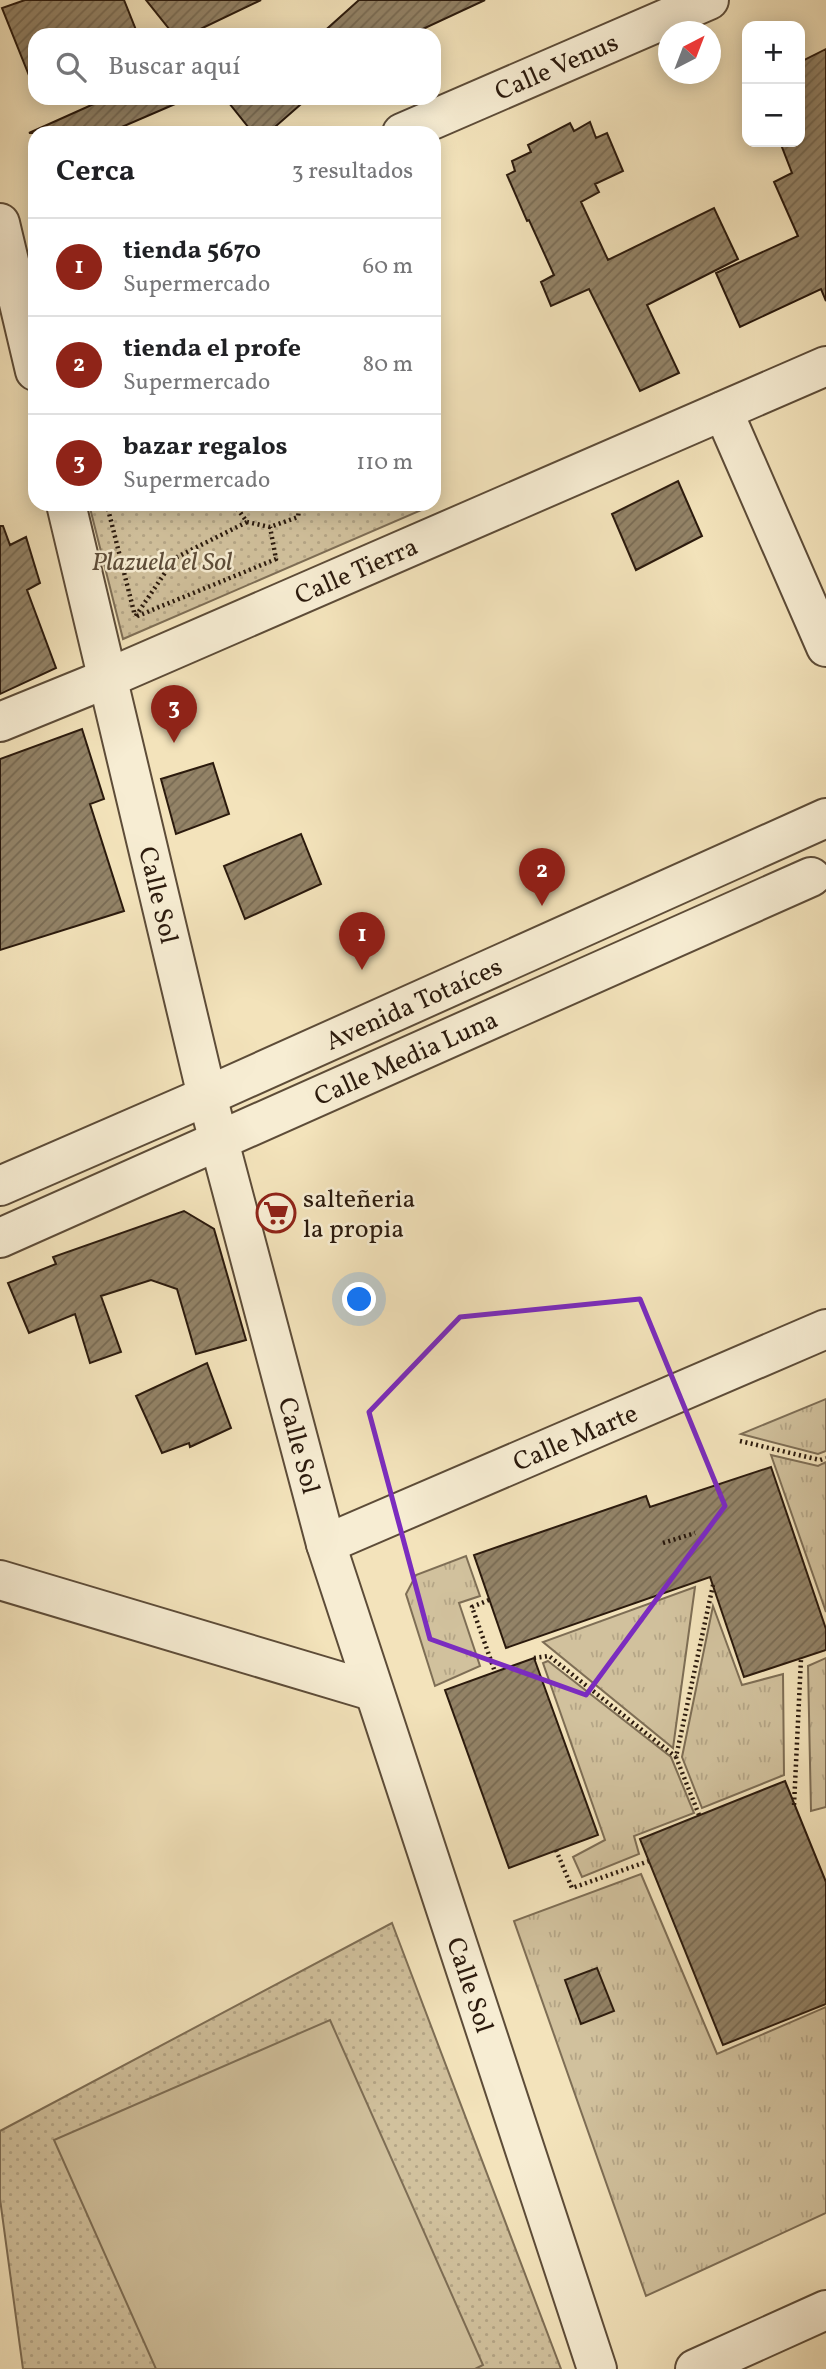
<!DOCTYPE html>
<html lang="es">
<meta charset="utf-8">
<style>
body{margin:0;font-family:Vollkorn,serif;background:#f2f2f2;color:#202124}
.controls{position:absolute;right:21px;top:21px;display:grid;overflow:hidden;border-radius:14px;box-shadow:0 4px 18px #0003}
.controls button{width:63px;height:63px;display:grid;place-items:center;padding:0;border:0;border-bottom:2px solid #e0e0e0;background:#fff;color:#202124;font:35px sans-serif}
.compass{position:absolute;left:658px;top:21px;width:63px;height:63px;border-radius:50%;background:#fff;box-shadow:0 4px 18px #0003;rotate:42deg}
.you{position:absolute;left:360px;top:1300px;width:24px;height:24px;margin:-18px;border:5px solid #fff;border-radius:50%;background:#1a73e8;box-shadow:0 0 0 10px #1a73e833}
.badge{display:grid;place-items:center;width:46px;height:46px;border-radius:50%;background:#8f2418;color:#fff;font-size:23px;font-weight:700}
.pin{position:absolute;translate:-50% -58px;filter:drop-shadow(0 2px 4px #0008)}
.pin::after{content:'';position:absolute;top:37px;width:24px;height:21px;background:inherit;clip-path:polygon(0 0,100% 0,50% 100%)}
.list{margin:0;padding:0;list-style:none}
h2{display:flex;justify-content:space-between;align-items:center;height:91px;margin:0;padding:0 28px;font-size:30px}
h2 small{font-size:23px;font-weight:400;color:#757577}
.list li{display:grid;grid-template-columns:46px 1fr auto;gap:21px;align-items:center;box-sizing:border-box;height:98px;padding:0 28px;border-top:2px solid #e0e0e0}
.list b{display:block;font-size:26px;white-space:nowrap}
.list p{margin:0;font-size:23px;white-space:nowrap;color:#757577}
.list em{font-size:23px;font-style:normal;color:#757577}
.icon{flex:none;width:38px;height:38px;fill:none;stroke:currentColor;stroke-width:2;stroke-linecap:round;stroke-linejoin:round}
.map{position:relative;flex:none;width:826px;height:2369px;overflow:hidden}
.search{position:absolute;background:#fff;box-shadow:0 4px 18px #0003;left:28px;top:28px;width:413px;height:77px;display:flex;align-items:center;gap:18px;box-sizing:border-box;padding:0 24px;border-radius:21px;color:#757577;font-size:26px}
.panel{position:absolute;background:#fff;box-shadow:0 4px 18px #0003;left:28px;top:126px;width:413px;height:385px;border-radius:21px}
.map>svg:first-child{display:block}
</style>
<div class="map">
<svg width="826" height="2369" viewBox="0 0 826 2369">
<defs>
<pattern id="grass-tufts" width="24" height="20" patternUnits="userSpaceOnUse" patternTransform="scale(1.75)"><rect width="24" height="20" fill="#d1c19d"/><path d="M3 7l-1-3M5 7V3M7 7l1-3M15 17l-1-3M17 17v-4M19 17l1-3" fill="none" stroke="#b4a586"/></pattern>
<pattern id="park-dots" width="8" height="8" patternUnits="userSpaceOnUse" patternTransform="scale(1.75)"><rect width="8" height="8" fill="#d1c19d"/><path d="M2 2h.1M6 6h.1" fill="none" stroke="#b4a586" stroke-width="1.8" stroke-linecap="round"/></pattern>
<pattern id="building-hatch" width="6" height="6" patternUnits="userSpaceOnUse" patternTransform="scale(1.75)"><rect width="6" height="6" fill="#938367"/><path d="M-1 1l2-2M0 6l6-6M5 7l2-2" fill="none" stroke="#786a53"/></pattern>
</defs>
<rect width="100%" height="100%" fill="#f3e3bb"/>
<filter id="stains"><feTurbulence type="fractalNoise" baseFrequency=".00286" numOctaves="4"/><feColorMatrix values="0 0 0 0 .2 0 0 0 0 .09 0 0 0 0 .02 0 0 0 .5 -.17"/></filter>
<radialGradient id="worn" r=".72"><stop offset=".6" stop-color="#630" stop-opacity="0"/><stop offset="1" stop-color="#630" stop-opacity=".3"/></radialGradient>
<path fill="url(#grass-tufts)" stroke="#7e6e55" stroke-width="2" d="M826,1399V1451L818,1454L741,1434Z
M771,1455L818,1466L826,1462V1612Z
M466,1556L480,1596L459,1603L480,1666L435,1686L406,1594L416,1575Z
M695,1587L673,1748L543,1642Z
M713,1606L742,1685L783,1674L784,1775L702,1808L682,1757Z
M826,1658V1807L811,1811L808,1666Z
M548,1661L671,1757L694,1813L634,1836L639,1854L582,1877L573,1857L605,1840L543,1663Z
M641,1874L717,2054L826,2007V2213L646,2296L514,1921Z"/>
<path fill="url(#park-dots)" stroke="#7e6e55" stroke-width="2" d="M89,504H424L426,508L123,639Z
M392,1923L561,2369H23L0,2199V2131Z"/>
<path fill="#d1c19d" stroke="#7e6e55" stroke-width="2" d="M330,2020L483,2365L475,2369H156L54,2140Z"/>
<path fill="url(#building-hatch)" stroke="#2b1a0d" stroke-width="2" d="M25,0H124L138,35H35L34,88L2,8Z
M146,0H261L188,35H174Z
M359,0H485L410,35H320Z
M826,49V301L821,289L740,327L716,273L798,236L774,182L792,173L780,142H800V62Z
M107,98H189L108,133H29Z
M225,98H308L268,133H253Z
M590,122L596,138L607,133L623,171L595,184L599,192L581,202L608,260L714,208L738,259L647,305L679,373L640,391L589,289L551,306L541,282L554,275L529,220L527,221L507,175L515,171L512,161L531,152L528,145L570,123L574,131Z
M678,481L702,536L636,570L612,514Z
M0,526H3L10,545L26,537L40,583L27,590L56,668L0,694Z
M82,729L104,799L90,804L124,911L0,950V759Z
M213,763L229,814L176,834L161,779Z
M301,834L321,884L245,919L224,866Z
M184,1211L214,1229L246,1340L196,1354L177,1289L151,1280L101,1296L121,1352L90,1363L75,1314L29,1333L8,1283L56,1264L53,1257Z
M207,1363L231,1428L190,1447L189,1443L162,1453L136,1396Z
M771,1467L826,1629V1650L744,1677L710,1577L506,1648L474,1555L646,1496L650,1507Z
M534,1658L598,1835L509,1868L445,1690Z
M785,1781L826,1882V2004L723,2045L640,1839Z
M597,1968L614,2011L581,2024L565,1980Z"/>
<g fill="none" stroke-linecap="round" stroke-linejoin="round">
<defs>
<g id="minor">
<path id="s1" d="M402,133L709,0"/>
<path d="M0,223L35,371"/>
<path d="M723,411L826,647"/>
<path id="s2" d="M66,504L207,1096L326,1544L597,2369"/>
<path id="s3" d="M0,722L108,678L826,366"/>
<path id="s4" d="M0,1186L207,1096L826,818"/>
<path id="s5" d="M0,1238L811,877"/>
<path id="s6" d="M326,1544L826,1329"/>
<path d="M0,1580L372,1691"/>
<path d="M695,2369L826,2310"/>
</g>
</defs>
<use href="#minor" stroke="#5d4c38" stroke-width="42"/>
<path stroke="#2b1a0d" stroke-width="4.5" stroke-dasharray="2 3.5" stroke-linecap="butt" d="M234,504L247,522L270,527L298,517L300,504
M108,509L135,616
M247,522L175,558L135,617L276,559L270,527
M740,1441L820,1460L826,1458
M663,1543L695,1533
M489,1600L472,1607L495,1672
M534,1658L549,1656L676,1757
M794,1805L801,1659
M699,1815L676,1757L713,1585
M556,1850L572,1888L649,1861"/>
<use href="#minor" stroke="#f7edd3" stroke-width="38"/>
</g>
<path fill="none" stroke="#7b2cbf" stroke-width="5" stroke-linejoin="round" d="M640,1299L725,1506L586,1695L430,1639L369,1412L460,1317Z"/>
<defs>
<symbol id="supermarket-ring" viewBox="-11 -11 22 22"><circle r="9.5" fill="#f7edd3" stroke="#8f2418" stroke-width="1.5"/><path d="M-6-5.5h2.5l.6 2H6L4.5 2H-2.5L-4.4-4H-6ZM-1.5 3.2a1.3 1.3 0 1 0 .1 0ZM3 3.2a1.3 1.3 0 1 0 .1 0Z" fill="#8f2418"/></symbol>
</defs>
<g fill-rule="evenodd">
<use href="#supermarket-ring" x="254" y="1191" width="44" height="44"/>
</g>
<g text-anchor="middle" stroke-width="5" stroke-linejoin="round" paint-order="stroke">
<g font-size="26" fill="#2b1a0d" stroke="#f7edd3">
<text dy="9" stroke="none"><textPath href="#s1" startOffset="168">Calle Venus</textPath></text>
<text dy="9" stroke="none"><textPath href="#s3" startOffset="387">Calle Tierra</textPath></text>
<text dy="9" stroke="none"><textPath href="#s2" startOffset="402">Calle Sol</textPath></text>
<text dy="9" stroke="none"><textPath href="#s4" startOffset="452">Avenida Totaíces</textPath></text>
<text dy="9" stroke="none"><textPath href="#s5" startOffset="444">Calle Media Luna</textPath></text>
<text dy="9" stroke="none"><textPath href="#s6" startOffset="271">Calle Marte</textPath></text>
<text dy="9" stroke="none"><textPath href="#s2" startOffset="970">Calle Sol</textPath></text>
<text dy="9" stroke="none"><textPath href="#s2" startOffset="1536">Calle Sol</textPath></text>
</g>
<g font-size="26" font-style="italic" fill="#5d4c38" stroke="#f7edd3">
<text x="162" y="570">Plazuela el Sol</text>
</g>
<g font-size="26" fill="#2b1a0d" stroke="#f7edd3" text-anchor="start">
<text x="303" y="1207">salteñeria<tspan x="303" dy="30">la propia</tspan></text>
</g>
</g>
<rect width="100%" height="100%" filter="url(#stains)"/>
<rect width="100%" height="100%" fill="url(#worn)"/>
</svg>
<div class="controls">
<button>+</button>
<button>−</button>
</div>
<svg class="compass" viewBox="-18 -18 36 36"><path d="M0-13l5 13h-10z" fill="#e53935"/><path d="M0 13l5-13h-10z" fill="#757577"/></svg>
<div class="you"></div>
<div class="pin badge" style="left:362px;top:970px">1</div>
<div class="pin badge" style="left:542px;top:906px">2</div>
<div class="pin badge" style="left:174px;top:743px">3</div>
<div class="search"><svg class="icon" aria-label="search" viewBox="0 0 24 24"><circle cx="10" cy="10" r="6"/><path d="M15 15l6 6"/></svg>Buscar aquí</div>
<section class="panel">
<h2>Cerca<small>3 resultados</small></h2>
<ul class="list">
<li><span class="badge">1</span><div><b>tienda 5670</b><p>Supermercado</p></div><em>60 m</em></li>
<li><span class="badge">2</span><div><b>tienda el profe</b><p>Supermercado</p></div><em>80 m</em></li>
<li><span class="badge">3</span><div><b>bazar regalos</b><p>Supermercado</p></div><em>110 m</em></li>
</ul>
</section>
</div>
